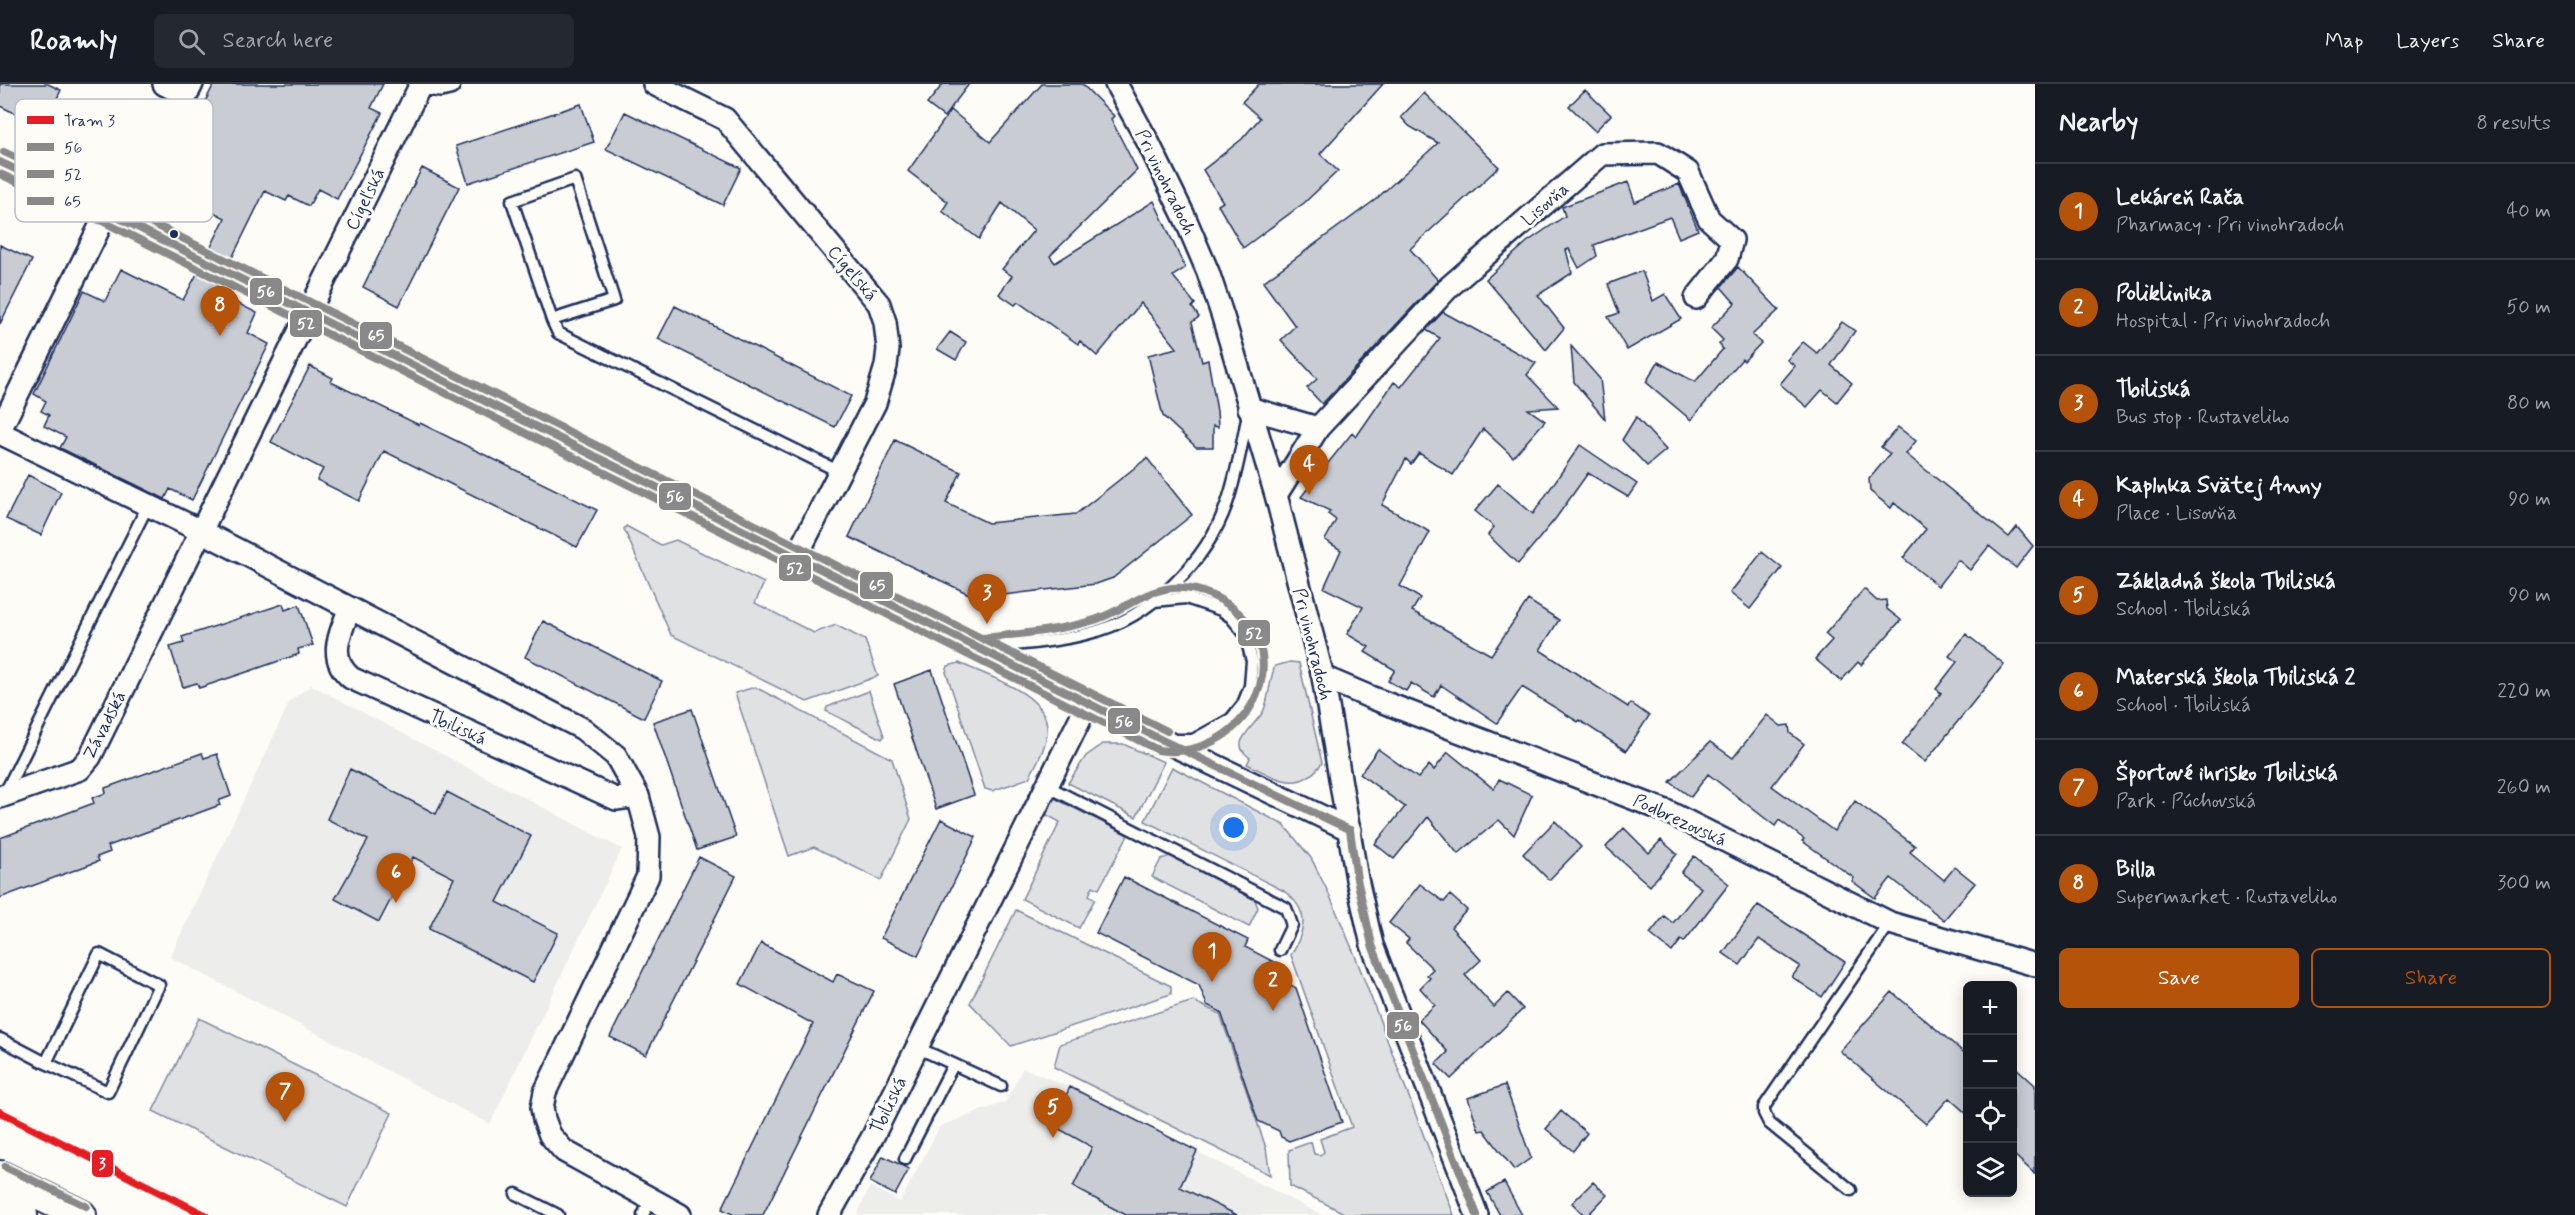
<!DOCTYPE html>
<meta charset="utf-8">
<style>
body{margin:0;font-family:Mynerve,sans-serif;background:#242831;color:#f1f3f6}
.controls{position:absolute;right:18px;bottom:18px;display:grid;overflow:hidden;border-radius:9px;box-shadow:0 3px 15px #0003}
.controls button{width:54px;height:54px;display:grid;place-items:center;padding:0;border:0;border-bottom:2px solid #363941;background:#171b24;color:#f1f3f6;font:30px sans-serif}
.you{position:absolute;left:1234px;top:744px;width:21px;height:21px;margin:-15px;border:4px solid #fff;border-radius:50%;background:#1a73e8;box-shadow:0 0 0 9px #1a73e833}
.badge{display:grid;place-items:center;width:39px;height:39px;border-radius:50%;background:#b45309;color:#fff;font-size:20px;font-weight:700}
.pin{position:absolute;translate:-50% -50px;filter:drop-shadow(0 2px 3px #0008)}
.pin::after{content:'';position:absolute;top:32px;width:21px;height:18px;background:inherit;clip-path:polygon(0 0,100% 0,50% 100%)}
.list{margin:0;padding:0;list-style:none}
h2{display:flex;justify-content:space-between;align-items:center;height:78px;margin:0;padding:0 24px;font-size:26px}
h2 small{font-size:20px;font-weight:400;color:#9ea1a6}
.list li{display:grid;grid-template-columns:39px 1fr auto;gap:18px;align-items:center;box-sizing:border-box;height:96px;padding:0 24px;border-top:2px solid #363941}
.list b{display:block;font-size:22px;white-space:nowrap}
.list p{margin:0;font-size:20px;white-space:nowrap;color:#9ea1a6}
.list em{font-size:20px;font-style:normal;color:#9ea1a6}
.actions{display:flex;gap:12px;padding:18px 24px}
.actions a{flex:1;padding:14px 0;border:2px solid #b45309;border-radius:9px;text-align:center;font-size:21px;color:#b45309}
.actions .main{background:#b45309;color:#fff}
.icon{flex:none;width:33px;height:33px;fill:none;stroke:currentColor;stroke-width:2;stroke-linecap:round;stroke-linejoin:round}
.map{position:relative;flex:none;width:2035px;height:1131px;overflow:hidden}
header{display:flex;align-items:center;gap:36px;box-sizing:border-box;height:84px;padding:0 30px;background:#171b24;border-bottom:2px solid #363941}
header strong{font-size:28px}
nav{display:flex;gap:33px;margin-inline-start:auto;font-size:21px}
.search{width:420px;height:54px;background:#242831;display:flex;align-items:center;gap:15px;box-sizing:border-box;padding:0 21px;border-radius:9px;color:#9ea1a6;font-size:22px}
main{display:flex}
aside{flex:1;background:#171b24}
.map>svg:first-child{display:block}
</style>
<header>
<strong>Roamly</strong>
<div class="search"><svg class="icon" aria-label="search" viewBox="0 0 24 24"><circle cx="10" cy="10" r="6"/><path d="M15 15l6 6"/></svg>Search here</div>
<nav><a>Map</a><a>Layers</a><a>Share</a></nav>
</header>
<main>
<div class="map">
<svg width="2035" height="1131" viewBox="0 0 2035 1131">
<rect width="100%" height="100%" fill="#fdfcf7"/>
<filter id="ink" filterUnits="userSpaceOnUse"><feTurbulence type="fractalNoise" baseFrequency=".0167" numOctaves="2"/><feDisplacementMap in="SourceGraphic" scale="12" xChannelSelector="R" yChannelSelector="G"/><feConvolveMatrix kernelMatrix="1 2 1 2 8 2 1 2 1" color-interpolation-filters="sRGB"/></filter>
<g filter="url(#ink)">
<path fill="#edeeec" d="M311,601L622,765L490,1040L170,873L290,617Z
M1023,984L1070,1003L1322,1131H857L870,1102L900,1118L940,1042L1005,1018Z"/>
<path fill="#e0e1e3" stroke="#7e88a0" stroke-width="1.5" d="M626,442L661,461L676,456L764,499L755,519L814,549L836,541L865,556L878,592L807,618L671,551L624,445Z
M1290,578L1299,579L1322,679C1299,711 1276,694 1247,680L1250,674C1245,670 1240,666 1241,659C1242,651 1258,636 1263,628C1270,613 1269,596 1275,582Z
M959,579C987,592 1049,610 1047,646C1047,663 1036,680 1029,694L992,707L985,705L946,588L948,582Z
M755,603L892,675L911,735L881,796L814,763L789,772L735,609Z
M869,607L884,652L882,655L826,627L827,623Z
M1103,660H1123L1164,678L1136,733L1068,699L1086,672Z
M1172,683L1284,741L1311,774L1329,810L1356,874L1454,1131H1348L1290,1102L1289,1066L1311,1058L1314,1070L1320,1071L1324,1068L1320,1055L1352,1043L1291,871C1306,845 1310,827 1284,807L1145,737Z
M1054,714L1128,751L1099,805L1093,802L1089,811L1095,815L1079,844L1022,815L1060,738L1045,730Z
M1170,772L1255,816L1258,824L1249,843L1152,793L1161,775Z
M1016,826L1171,902V910L1011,962L970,919Z
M1193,917L1220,930L1266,1064L1270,1091L1054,983L1060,960Z
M199,934L392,1029L347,1123L153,1027Z"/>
<path fill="#c9ccd3" stroke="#1b2f5e" stroke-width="1.5" d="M0,0H48L61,6L43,43L0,22Z
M214,0H383L371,24L382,29L337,115L318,105L309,122L289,112L286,117L265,107L231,176L210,165L225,134L163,101Z
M943,0H969L944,33L927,20Z
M1042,0H1082L1114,32L1111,35L1137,86L1050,172L1055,179L1154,117L1185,184L1173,192L1195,220L1192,223L1199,233L1192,238L1202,278L1208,276L1217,327L1218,343L1213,342V363H1196L1163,332L1148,271L1177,264L1141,219L1097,272L1080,257L1078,260L1018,218L1015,221L999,210L1012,192L1002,185L1034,146L1002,119L979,155L942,127L948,118L908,87L951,26L990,58Z
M1259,0H1383L1320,70L1338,87L1304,119L1243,164L1218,121L1223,118L1203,86L1242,55L1260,34L1242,18Z
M1585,6L1611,31L1595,47L1569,22Z
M1424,9L1499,83L1410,165L1438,196L1322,320L1307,304L1317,295L1281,256L1295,242L1263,198L1375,116L1438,59L1409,42L1401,33Z
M581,20L594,58L468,99L456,62Z
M625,28L741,84L723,121L606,65Z
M422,84L459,103L399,222L363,203Z
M1628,98L1635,118L1679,100L1698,146L1679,154L1670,133L1594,161L1597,172L1579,184L1569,165L1566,166L1572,189L1538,211L1564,244L1546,266L1486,195L1527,158L1565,132L1562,123Z
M0,161L32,176L0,240Z
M1738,183L1779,226L1752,251L1761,259L1744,277L1742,275L1691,336L1646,298L1658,278L1695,298L1723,265L1719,260L1723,256L1711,244L1735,219L1721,203Z
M121,185L183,216L198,188L219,198L215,208L257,229L248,249L269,260L192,416L170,405L165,415L60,364L66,353L44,342L49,331L41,327L46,317L34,310L84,207L105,217Z
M1642,187L1653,217L1665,210L1681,235L1627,266L1608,233L1619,229L1608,200Z
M675,222L851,312L835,343L658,255Z
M1443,228L1536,279L1527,291L1558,323L1528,325L1545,337L1513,373L1483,345L1453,391L1419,369L1411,380L1406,375L1382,421L1430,448L1400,502L1420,514L1412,527L1491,571L1528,516L1559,536L1540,566L1628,623L1631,619L1649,632L1626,667L1579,636L1578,638L1522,603L1497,639L1441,601L1434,613L1411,599L1406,607L1388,597L1395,586L1365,568L1369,563L1347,550L1363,523L1324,504L1341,466L1325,456L1336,436L1328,430L1330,427L1301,413L1352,349L1356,353L1394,298L1401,303L1440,254L1426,246Z
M1842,238L1855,247L1831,281L1852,299L1837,318L1822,306L1807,323L1780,300L1795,282L1787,276L1803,258L1817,269Z
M950,248L966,258L956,276L937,265Z
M1571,262L1600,295L1605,335L1574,298Z
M310,282L333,294L331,298L419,341L420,339L597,426L577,463L384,367L359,417L317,396L323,385L271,358Z
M1636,333L1666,366L1647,382L1622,356Z
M1898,343L1916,357L1906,370L2009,453L2017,443L2033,462L2016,484L1989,462L1970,486L1958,476L1938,502L1903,474L1926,445L1894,419L1891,424L1870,407L1869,395L1890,370L1881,363Z
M895,356L961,388L946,419L988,439L1076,430L1147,374L1192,431L1113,494L1096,500L986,513L969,510L849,453Z
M1580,361L1637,400L1628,413L1588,389L1556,434L1518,480L1488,451L1494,443L1475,427L1498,400L1533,430Z
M28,391L61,408L41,451L6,435Z
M1762,468L1782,484L1750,525L1730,509Z
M1864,505L1877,517L1886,516L1887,525L1901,536L1861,581L1858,578L1841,597L1815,575L1832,556L1825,550Z
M283,520L285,526L299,521L313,561L298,565L299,570L250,587L199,604L197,599L183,603L170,563L184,559L182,553Z
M543,537L662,597L644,634L525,573Z
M1966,550L2004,580L1925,678L1902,660L1941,609L1936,605L1957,578L1949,572Z
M932,586L974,711L936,725L894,600Z
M692,625L736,753L697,766L653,638Z
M1767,631L1781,642L1789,641L1790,649L1804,660L1772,702L1834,747L1855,717L1915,762L1910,768L1944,796L1955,783L1975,799L1944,836L1891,794L1875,814L1852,797L1854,794L1802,757L1804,755L1779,736L1775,742L1708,690L1691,713L1670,698L1710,658L1733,674Z
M1378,665L1418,694L1429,681L1434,686L1448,668L1494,705L1499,695L1532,711L1514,751L1499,736L1458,770L1428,733L1394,775L1375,760L1405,723L1360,690Z
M202,669L204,674L217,670L231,712L218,717L220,721L108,762L110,768L97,773L99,777L0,814V754L94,719L92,714L106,709L105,704Z
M350,685L436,730L447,708L531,752L497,818L558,849L533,898L429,845L454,794L413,773L379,838L335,815L368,756L327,735Z
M941,735L976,753L918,872L881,854Z
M1555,737L1581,763L1549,796L1523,770Z
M1624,744L1649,769L1661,756L1677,770L1650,802L1606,763Z
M1694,772L1729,800L1684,858L1681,856L1672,868L1650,850L1664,832L1673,839L1701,804L1681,789Z
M699,773L736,792L646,971L610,953Z
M1124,793L1248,856L1245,863L1274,878L1269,889L1296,904L1342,1038L1289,1057L1281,1053L1279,1047L1258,1037L1221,928L1207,921L1199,901L1096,849Z
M1420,800L1444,818L1450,811L1467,826L1451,843L1481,876L1465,891L1494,923L1508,909L1523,925L1451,995L1436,980L1448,968L1419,936L1435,921L1420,904L1430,894L1427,891L1433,885L1406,859L1409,855L1389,839Z
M1758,821L1845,878L1822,913L1792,893L1800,882L1759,855L1740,881L1723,869Z
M761,859L833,898L837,890L874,907L763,1131H734L722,1125L813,940L740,900Z
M1892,908L1968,972V1031L1949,1014L1926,1040L1840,967Z
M2013,981L2035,1001V1090L2013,1070Z
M1505,1001L1531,1074L1514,1086L1484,1046L1479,1047L1468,1014Z
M1070,1003L1197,1067L1180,1103L1237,1131H1126L1073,1103L1092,1063L1052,1041Z
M1561,1027L1587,1049L1573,1067L1546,1045Z
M883,1072L909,1085L895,1111L870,1098Z
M1504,1098L1522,1131H1500L1487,1108Z
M1593,1098L1607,1111L1588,1131H1584L1572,1119Z"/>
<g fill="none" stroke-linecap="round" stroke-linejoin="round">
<defs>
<path id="service" d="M552,236L614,216L575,95L512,117L552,236L558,249L840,388
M1154,517L1186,514L1221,526L1231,533L1245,550L1252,577L1250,602L1243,620L1231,635L1193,656H1174
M986,564C1021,560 1057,558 1090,549C1151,534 1207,477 1227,419C1237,390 1242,359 1248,330
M1047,702L1286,824L1292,841L1280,866
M4,711L148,421
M99,870L159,901L108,1008L46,979Z
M0,955L46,979
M916,963L1001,1002
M905,1075L953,981
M1851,1106L1769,1039L1764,1029V1023L1890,839
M516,1110L558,1131
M643,1131L651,1115"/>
<path id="minor" d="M164,0L186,11
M427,0L440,2L449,0
M654,0L725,35L879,220L885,238L888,265L886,282L875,319L796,473
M1116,0L1148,58L1185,134L1208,188L1223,233L1276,411L1323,593L1357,795L1372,861L1477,1131
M0,78L107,128L1162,656L1350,746
M125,137L192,0
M1249,324L1318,344L1276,411
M1318,344L1449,203L1602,70L1658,69L1688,88L1709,135L1732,156L1727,175L1696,214
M0,346L107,128
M0,349L201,447L583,645L616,672L638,712L649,753L648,792L545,1008L542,1024L544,1035L550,1051L564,1067L680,1131
M350,524C340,549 327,574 351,594L616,715L638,712
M1323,593L1370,613L1666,727L1890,839L2035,881
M0,713L80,685L90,673L421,0
M829,1131L873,1052L1088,619"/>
<path id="secondary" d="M0,1092L81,1131
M0,1121L22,1131"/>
</defs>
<use href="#service" stroke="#1b2f5e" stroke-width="15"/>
<use href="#minor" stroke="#1b2f5e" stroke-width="26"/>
<use href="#secondary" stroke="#1b2f5e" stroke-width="34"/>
<use href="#service" stroke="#fdfcf7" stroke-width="10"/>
<use href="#minor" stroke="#fdfcf7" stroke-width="21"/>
<use href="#secondary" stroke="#fdfcf7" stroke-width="30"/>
<defs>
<path id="bus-1" d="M0,78L107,128L1162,656L1350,746
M1350,746L1357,795L1372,861L1477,1131"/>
<path id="bus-2" d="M0,90L102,137L1158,666C1238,679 1303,580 1233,524C1220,514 1201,505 1183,504C1148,501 1124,528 1091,537C1056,547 1019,550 983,554"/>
<path id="bus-3" d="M4,68L112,119L1167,647
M5,1083L86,1122"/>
</defs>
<use href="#bus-1" stroke="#fdfcf7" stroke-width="12"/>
<use href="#bus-2" stroke="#fdfcf7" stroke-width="12"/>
<use href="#bus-3" stroke="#fdfcf7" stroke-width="12"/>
<use href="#bus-1" stroke="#898989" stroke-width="8"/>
<use href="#bus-2" stroke="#898989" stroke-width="8"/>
<use href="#bus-3" stroke="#898989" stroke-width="8"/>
<defs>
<path id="tram-1" d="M0,1028L205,1131"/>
</defs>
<use href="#tram-1" stroke="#fdfcf7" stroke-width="12"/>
<use href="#tram-1" stroke="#e31e24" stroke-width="8"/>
</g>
</g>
<circle fill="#1b2f5e" stroke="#fdfcf7" stroke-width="2" cx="174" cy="150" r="5"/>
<g text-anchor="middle" stroke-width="6" stroke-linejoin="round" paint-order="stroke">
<g font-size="18" fill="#1b2f5e" stroke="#fdfcf7">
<text transform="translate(1166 98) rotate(64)" y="6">Pri vinohradoch</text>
<text transform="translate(365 115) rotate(-64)" y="6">Cígeľská</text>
<text transform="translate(1545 120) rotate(-41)" y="6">Lisovňa</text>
<text transform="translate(853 189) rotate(50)" y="6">Cígeľská</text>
<text transform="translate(1313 560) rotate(76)" y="6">Pri vinohradoch</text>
<text transform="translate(104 641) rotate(-63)" y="6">Závadská</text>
<text transform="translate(458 643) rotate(25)" y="6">Tbiliská</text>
<text transform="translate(1680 736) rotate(25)" y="6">Podbrezovská</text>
<text transform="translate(888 1021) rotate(-64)" y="6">Tbiliská</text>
</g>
</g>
<rect x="15" y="15" width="198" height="123" rx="9" fill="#fdfcf7" stroke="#b9bec9" stroke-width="1.5"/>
<rect x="27" y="32" width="27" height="8" fill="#e31e24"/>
<rect x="27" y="59" width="27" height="8" fill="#898989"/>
<rect x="27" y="86" width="27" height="8" fill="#898989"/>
<rect x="27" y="113" width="27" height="8" fill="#898989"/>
<g font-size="16" fill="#1b2f5e">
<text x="64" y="42">Tram 3</text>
<text x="64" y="69">56</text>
<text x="64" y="96">52</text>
<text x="64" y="123">65</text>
</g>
<g stroke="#fdfcf7" stroke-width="2">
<rect x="249" y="193" width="34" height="29" rx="6" fill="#898989"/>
<rect x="289" y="225" width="34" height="29" rx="6" fill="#898989"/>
<rect x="359" y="237" width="34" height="29" rx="6" fill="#898989"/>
<rect x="658" y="398" width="34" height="29" rx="6" fill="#898989"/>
<rect x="778" y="470" width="34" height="28" rx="6" fill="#898989"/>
<rect x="859" y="487" width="35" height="29" rx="6" fill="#898989"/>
<rect x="1237" y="535" width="34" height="28" rx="6" fill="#898989"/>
<rect x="1107" y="623" width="34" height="28" rx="6" fill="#898989"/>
<rect x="1386" y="927" width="34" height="29" rx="6" fill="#898989"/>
<rect x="91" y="1065" width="23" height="29" rx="6" fill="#e31e24"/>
</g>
<g font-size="16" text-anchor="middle" font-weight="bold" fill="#fff">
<text x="266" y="213">56</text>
<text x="306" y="245">52</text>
<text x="376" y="257">65</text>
<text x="675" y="418">56</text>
<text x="795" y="490">52</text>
<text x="877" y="507">65</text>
<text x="1254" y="555">52</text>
<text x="1124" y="643">56</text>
<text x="1403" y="947">56</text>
<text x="102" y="1085">3</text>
</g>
</svg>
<div class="controls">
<button>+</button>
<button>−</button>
<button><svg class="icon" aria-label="locate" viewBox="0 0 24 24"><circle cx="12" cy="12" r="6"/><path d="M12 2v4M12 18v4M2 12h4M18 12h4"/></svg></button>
<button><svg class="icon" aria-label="layers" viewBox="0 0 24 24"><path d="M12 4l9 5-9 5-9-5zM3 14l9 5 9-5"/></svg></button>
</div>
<div class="you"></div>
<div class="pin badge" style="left:1212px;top:898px">1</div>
<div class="pin badge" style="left:1273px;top:927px">2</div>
<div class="pin badge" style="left:987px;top:540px">3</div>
<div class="pin badge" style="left:1309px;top:411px">4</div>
<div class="pin badge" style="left:1053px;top:1054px">5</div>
<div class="pin badge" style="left:396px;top:819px">6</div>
<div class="pin badge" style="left:285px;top:1038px">7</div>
<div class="pin badge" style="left:220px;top:252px">8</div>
</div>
<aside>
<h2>Nearby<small>8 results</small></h2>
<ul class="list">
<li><span class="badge">1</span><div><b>Lekáreň Rača</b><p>Pharmacy · Pri vinohradoch</p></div><em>40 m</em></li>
<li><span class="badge">2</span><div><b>Poliklinika</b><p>Hospital · Pri vinohradoch</p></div><em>50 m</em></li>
<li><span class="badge">3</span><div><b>Tbiliská</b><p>Bus stop · Rustaveliho</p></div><em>80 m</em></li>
<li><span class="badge">4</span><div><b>Kaplnka Svätej Anny</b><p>Place · Lisovňa</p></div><em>90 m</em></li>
<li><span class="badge">5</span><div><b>Základná škola Tbiliská</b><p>School · Tbiliská</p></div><em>90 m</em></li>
<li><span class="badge">6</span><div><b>Materská škola Tbiliská 2</b><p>School · Tbiliská</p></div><em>220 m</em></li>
<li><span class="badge">7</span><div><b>Športové ihrisko Tbiliská</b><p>Park · Púchovská</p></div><em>260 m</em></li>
<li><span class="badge">8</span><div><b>Billa</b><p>Supermarket · Rustaveliho</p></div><em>300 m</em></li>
</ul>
<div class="actions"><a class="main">Save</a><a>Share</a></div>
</aside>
</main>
